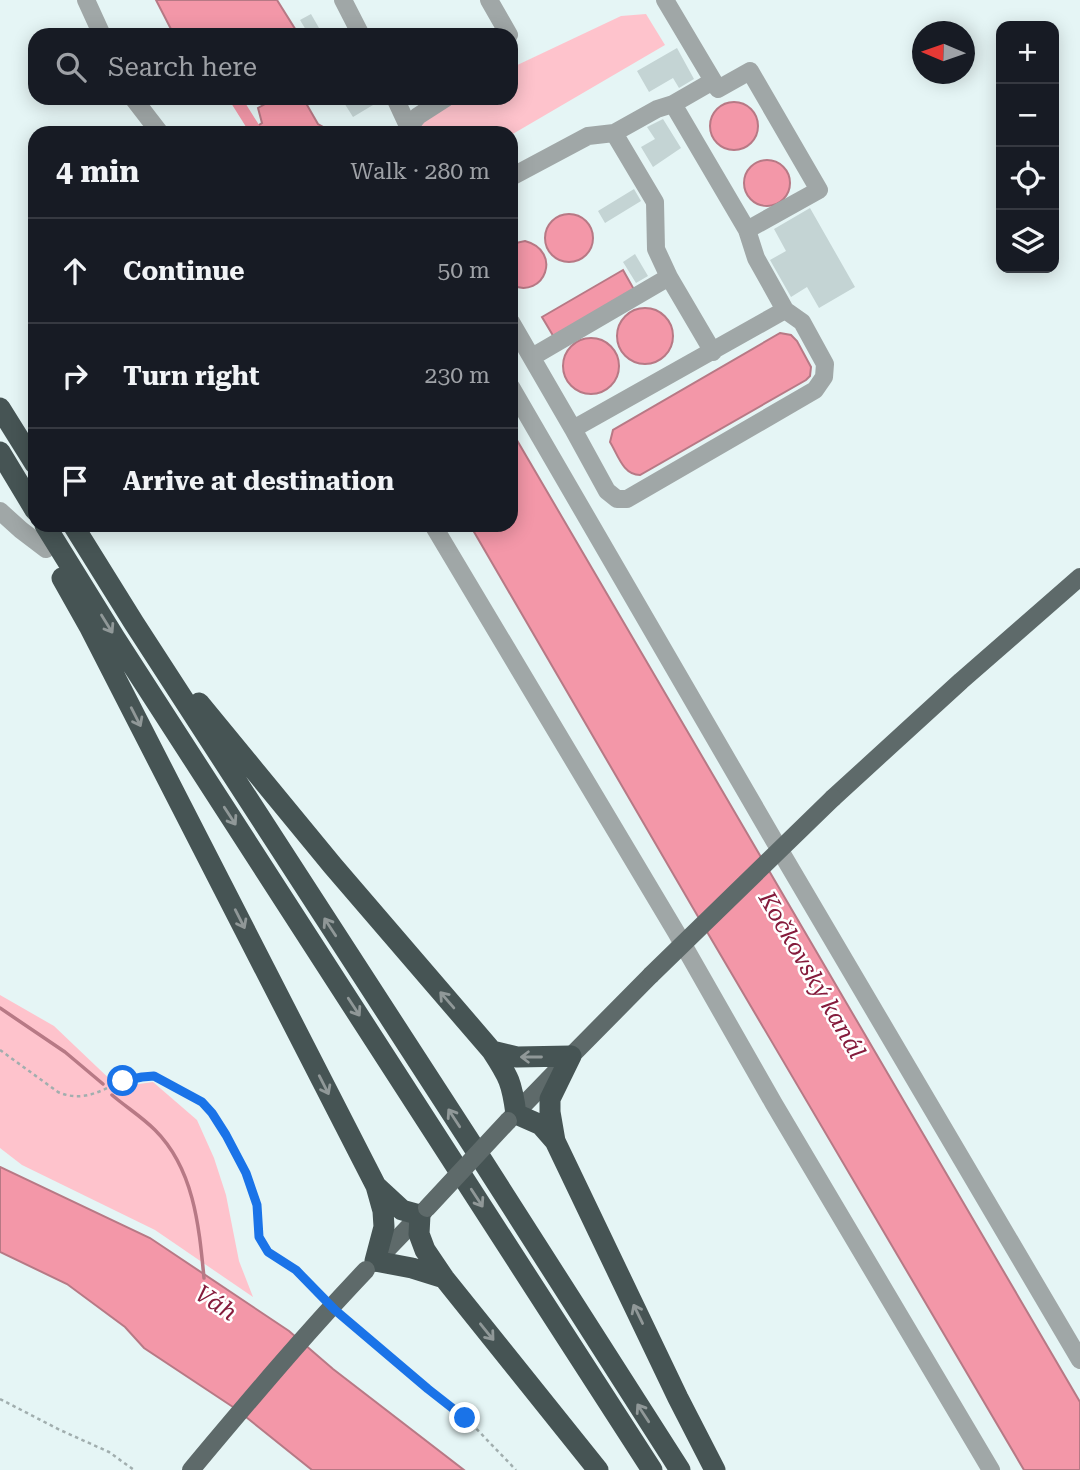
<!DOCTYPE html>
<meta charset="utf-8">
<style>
body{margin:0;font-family:"Roboto Serif",serif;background:#20242c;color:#f1f3f6}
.controls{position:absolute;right:21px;top:21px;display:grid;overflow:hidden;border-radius:14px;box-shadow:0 4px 18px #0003}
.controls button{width:63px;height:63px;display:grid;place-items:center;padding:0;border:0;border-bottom:2px solid #363941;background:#171b24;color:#f1f3f6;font:35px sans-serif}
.compass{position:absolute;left:912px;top:21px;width:63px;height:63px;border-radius:50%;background:#171b24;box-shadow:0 4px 18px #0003;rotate:272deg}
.stop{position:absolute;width:21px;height:21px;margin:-16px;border:5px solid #1a73e8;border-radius:50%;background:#fff}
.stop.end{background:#1a73e8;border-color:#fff;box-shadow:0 2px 7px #0008}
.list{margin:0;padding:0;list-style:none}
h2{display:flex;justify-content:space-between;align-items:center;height:91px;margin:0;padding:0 28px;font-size:30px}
h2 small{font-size:23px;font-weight:400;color:#9ea1a6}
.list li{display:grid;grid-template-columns:46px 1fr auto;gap:21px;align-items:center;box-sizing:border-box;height:105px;padding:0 28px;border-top:2px solid #363941}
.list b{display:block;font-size:26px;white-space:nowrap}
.list em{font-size:23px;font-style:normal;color:#9ea1a6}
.icon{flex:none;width:38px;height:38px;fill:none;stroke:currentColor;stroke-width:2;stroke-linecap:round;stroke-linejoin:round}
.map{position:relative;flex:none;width:1080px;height:1470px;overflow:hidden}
.search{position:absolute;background:#171b24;box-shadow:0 4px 18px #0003;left:28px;top:28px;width:490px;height:77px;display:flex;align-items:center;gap:18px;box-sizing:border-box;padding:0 24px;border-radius:21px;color:#9ea1a6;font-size:26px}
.panel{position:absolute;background:#171b24;box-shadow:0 4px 18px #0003;left:28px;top:126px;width:490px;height:406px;border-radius:21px}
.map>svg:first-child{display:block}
</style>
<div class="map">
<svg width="1080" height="1470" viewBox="0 0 1080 1470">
<rect width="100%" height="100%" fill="#e5f5f5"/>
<path fill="#fec3cc" d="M646,14L665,45L511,135V133H416L425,118L459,98H511V68L621,16Z
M0,995L54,1026L118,1087L153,1082L197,1120L214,1158L226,1195L239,1261L253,1297L155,1230L22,1165L0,1148Z"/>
<path fill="#f397a8" stroke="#b77985" stroke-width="2" d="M156,0H277L297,32L292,35H174Z
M276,98H303L318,124L334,133H249L248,132L262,123L258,108Z
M710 126a24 24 0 1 1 48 0a24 24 0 1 1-48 0Z
M744 183a23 23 0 1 1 46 0a23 23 0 1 1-46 0Z
M545 238a24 24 0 1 1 48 0a24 24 0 1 1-48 0Z
M525,241C563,251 545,300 511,285V244Z
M623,270L636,293L555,339L542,317Z
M617 336a28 28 0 1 1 56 0a28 28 0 1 1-56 0Z
M780,333L791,335L797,341L811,367L810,376L806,380L640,475C623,475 618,455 610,442L613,430Z
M563 366a28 28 0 1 1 56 0a28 28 0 1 1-56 0Z
M511,430L1080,1402V1470H1024L693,908L470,525H511Z
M0,1167L150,1238L289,1331L333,1369L464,1470H312L236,1409L144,1348L125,1327L67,1284L0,1252Z"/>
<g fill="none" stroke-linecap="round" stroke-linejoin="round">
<path stroke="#b77985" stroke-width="3.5" d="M0,1008L65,1052L103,1084
M112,1095C126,1107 142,1117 155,1130C194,1169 199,1226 204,1278"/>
<path stroke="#f397a8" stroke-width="12" d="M235,98L257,133"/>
</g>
<path fill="#c4d4d4" d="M311,14L323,35H309L300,20Z
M677,48L694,79L679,88L673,78L649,92L637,71Z
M341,98H369L373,105L353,117Z
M663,119L681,148L653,167L641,147L655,139L647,127Z
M634,189L641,201L605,223L598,211Z
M810,208L855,287L819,308L807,287L791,297L770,260L786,251L774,229Z
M635,254L648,276L636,283L623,262Z"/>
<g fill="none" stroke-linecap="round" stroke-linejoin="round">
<path stroke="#a1aeae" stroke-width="2.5" stroke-dasharray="3.5 3.5" stroke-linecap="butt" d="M0,1050L58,1092C97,1109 120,1069 154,1076C161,1078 168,1082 174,1086C183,1091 193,1095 201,1102C223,1119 251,1177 256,1204C259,1217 256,1233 263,1245C270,1258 285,1262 296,1271C306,1278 314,1288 323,1297
M343,1316L428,1389L465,1417L516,1470
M0,1399L60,1430L109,1452L134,1470"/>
<path stroke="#a0a7a7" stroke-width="18" d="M86,0L102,35
M343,0L361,35
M489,0L509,35
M665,0L718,89L750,71L819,190L747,230
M133,98L160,133
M395,98L408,126
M404,133L418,116L446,98
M614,133L655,202L656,249L669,277L713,352
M511,177L588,136L614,133L657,109L673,104L713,81
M511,322L573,429L785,310
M532,357L669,277
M511,387L775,842L1080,1360
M573,429L607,491L617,499H627L815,390L824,377L825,364L802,322L785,310L756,258L747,230L673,104
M0,511L21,530L46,549
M433,525L676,932L774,1104L991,1470"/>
<path stroke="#5e6a6a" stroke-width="18" d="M833,798L961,681L1080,577
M508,1121L571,1056L651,975
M374,1263L425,1210"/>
<path stroke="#465454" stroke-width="21" d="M0,408L35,464
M0,452L35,510
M45,525L115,638L652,1470
M73,525L134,623L482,1160L680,1470
M62,578L89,626L376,1186L383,1211L384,1227L375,1261L412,1268L444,1278
M199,703L333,866L492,1051C509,1077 512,1083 516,1114L541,1125L555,1141
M492,1051L517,1057L571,1056
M571,1056L550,1099V1112L555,1141L678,1398L715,1470
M376,1186L402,1210L420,1215L419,1234L425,1250L444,1278L598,1470"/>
<path stroke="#5e6a6a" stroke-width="18" d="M651,975L833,798
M427,1208L508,1121
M191,1470C248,1402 305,1334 366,1270"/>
</g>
<defs><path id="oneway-shaft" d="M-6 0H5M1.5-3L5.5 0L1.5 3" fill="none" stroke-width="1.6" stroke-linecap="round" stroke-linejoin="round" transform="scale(1.75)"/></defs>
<g stroke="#909898">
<use href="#oneway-shaft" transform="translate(107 624) rotate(58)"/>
<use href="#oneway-shaft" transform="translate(136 717) rotate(63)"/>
<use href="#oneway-shaft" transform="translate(230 816) rotate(57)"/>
<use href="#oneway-shaft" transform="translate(240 919) rotate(63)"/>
<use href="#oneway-shaft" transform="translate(330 927) rotate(-123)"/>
<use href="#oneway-shaft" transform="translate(447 1000) rotate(-131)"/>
<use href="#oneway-shaft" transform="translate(354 1007) rotate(57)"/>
<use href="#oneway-shaft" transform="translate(531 1057) rotate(180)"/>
<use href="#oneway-shaft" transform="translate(324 1085) rotate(63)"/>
<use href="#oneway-shaft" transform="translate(454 1118) rotate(-123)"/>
<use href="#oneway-shaft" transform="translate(477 1198) rotate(57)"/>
<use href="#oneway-shaft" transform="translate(638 1314) rotate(-116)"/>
<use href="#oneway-shaft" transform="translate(487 1332) rotate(51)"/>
<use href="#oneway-shaft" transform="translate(643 1413) rotate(-123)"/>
</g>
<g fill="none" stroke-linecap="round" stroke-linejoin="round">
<path stroke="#1a73e8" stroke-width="9" d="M123,1081L142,1077L154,1076L202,1102L212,1113L226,1135L246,1173L257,1205L259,1237L268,1252L296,1270L335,1310L428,1389L465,1418"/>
</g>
<g text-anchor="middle" stroke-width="5" stroke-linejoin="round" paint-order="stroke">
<g font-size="24" font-style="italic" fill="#851b3c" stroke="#fff">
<text transform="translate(812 975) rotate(60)" y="8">Kočkovský kanál</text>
<text transform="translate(216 1303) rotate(33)" y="8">Váh</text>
</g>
</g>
</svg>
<div class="controls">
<button>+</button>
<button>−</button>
<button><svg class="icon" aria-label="locate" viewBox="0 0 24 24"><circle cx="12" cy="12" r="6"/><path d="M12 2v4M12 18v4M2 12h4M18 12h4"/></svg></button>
<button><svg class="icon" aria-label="layers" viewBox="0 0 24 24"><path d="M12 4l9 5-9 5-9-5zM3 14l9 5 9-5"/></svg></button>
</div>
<svg class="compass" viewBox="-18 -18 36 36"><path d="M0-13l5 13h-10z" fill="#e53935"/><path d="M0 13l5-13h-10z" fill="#9ea1a6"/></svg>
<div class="stop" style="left:123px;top:1081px"></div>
<div class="stop end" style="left:465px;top:1418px"></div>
<div class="search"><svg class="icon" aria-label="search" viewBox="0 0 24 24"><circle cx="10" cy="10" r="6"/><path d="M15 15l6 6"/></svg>Search here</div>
<section class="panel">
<h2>4 min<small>Walk · 280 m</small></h2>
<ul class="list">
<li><svg class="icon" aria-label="ahead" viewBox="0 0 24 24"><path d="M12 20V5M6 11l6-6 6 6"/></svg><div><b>Continue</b></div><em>50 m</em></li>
<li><svg class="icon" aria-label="right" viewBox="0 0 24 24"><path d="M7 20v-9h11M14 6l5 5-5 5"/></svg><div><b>Turn right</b></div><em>230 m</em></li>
<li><svg class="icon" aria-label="arrive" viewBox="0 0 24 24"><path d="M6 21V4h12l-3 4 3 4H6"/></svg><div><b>Arrive at destination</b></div></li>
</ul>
</section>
</div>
